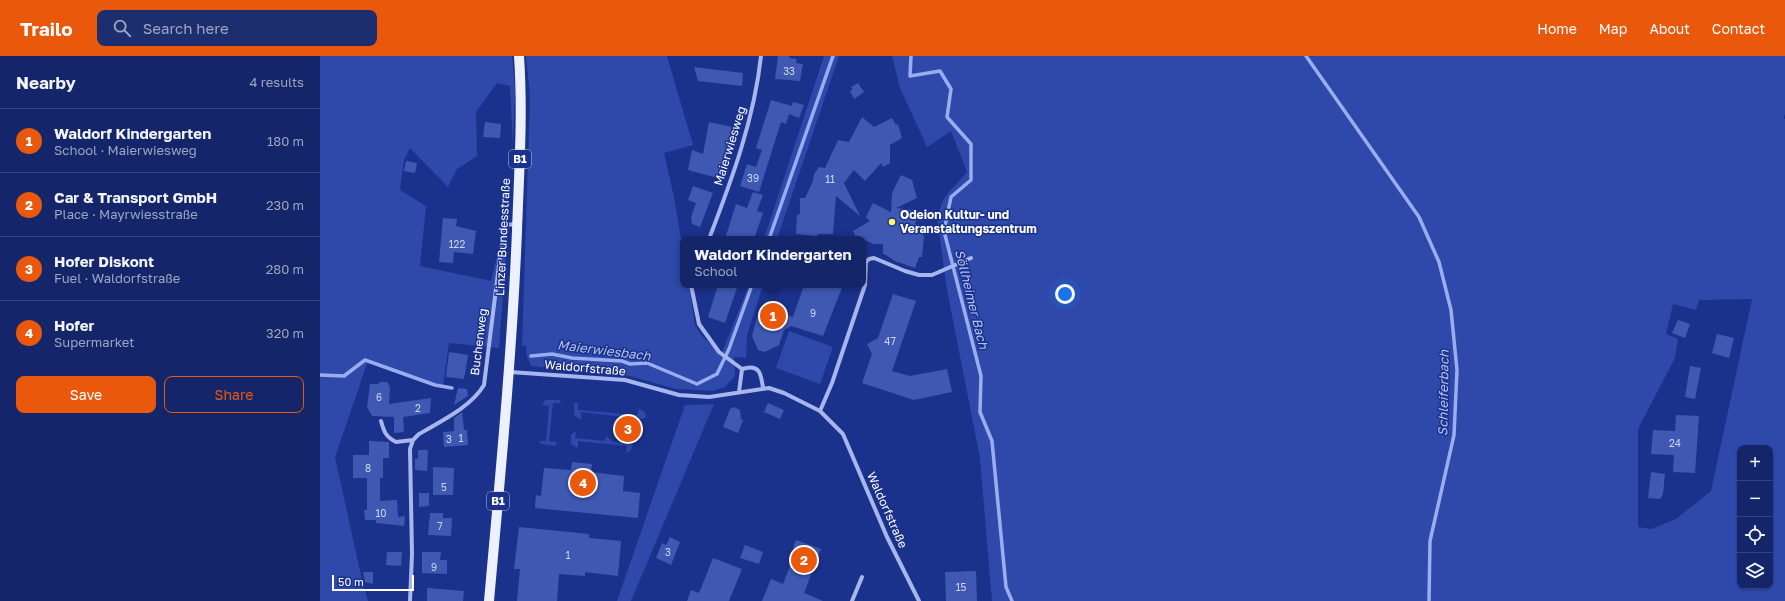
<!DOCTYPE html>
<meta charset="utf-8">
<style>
body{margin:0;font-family:"Golos Text",sans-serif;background:#1d2e6f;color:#f1f3f6}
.controls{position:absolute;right:12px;bottom:12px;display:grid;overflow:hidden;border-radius:8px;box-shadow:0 1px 3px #0004}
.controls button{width:36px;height:36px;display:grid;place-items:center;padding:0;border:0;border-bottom:1px solid #33437d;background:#142669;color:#f1f3f6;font:20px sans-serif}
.scale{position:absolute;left:12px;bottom:10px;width:82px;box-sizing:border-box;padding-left:4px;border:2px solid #fff;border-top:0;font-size:11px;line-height:14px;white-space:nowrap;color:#fff;-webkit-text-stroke:3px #1b328c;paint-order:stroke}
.you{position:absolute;left:745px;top:238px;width:14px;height:14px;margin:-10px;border:3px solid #fff;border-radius:50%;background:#1a73e8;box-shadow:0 0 0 6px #1a73e833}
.badge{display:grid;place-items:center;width:26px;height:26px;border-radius:50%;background:#ea580c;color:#fff;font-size:13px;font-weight:700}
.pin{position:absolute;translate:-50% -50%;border:2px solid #fff;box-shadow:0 1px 4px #0006}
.popup{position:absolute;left:360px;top:180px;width:186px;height:52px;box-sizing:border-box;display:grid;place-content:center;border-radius:8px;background:#142669;filter:drop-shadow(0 1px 3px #0005);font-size:13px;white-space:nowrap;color:#9da5c0}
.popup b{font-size:15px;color:#f1f3f6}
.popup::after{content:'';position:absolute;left:50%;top:100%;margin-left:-8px;border:8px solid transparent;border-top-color:#142669}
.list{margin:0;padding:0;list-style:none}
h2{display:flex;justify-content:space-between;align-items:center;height:52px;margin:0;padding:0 16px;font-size:17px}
h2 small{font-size:13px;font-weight:400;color:#9da5c0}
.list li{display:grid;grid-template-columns:26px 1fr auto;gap:12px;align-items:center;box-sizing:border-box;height:64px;padding:0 16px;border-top:1px solid #33437d}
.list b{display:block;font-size:15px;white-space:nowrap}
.list p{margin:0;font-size:13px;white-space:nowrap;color:#9da5c0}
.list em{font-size:13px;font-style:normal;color:#9da5c0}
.actions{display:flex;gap:8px;padding:12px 16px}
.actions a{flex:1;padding:9px 0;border:1px solid #ea580c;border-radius:8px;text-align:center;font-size:14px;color:#ea580c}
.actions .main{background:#ea580c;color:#fff}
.icon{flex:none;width:22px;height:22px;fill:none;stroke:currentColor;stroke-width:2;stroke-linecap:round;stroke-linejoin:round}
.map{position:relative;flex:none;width:1465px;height:545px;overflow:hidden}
header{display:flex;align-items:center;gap:24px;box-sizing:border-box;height:56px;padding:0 20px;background:#ea580c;color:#fff}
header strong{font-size:19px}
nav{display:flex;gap:22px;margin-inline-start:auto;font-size:14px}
.search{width:280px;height:36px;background:#1d2e6f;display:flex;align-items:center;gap:10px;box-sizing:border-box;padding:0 14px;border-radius:8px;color:#9da5c0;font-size:15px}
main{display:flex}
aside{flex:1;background:#142669}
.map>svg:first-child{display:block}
</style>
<header>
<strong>Trailo</strong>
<div class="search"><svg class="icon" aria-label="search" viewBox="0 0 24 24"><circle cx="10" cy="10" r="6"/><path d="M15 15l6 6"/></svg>Search here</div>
<nav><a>Home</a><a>Map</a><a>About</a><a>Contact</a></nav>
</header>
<main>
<aside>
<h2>Nearby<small>4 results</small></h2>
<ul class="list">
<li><span class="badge">1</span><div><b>Waldorf Kindergarten</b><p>School · Maierwiesweg</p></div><em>180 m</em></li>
<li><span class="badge">2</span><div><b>Car &amp; Transport GmbH</b><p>Place · Mayrwiesstraße</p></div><em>230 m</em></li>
<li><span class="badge">3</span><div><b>Hofer Diskont</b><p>Fuel · Waldorfstraße</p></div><em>280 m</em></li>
<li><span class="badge">4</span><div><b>Hofer</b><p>Supermarket</p></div><em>320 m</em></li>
</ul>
<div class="actions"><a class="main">Save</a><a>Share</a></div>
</aside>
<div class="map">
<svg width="1465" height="545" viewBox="0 0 1465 545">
<rect width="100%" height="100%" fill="#1b328c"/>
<path fill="#2e49aa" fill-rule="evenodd" d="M0,0H192L195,31L193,91L190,30L177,27L156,56L157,100L137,113L128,131L90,92L84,104L80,134L106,150L100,210L171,225L181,184L186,199L179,292L129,287L123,330L48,305L15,401L42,524L48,545H0Z
M206,0H347L373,89L344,97L354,141L363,195V229H369L375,269L381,279L401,299L429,229H443L427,279L426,302L414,301L415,320L405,331L392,335L356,333L310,320L211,310L207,300L206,290H202L210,41Z
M504,0H519L457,183H444Z
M572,0H1465V58L1463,63H1465V545H672L660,402L627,234L617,161L624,142L647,116L631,75L607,91L580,32ZM1432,243L1391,435L1356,463L1331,473L1318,471V373L1355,302L1358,283L1346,278L1353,248L1376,254L1379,244ZM1420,392H1450V530H1420Z
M469,275L513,291L500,328L456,312Z
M225,344H240L241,347H233L229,385L237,386L235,390L221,388L219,385H226L229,350L222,349Z
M254,347H258V354L317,359L319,353L325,356L326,361L322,363L261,356V364L254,359Z
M394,348L311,545H297L365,349Z
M256,375L255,382L285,385L286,380L293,386L313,388L311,394L306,397L307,390L258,385V392L251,388V379Z"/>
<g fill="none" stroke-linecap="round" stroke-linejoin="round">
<path stroke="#9aadef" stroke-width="3.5" d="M591,0L590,20L620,15L631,33L627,61L651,88V124L631,141L624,175L661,320L660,356L672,385L686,531L692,545
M986,0L1099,161L1119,206L1131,254L1137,314L1134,379L1110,485L1109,545
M449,183L513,0
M211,300L232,298L252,302L302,305L310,308L327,307L377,328L397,318L409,293L432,229
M0,319L24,320L45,304L115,329L132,332"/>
</g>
<path fill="#3f58b2" d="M458,0H469V2L477,3L476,7L483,8L480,25L455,23Z
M374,11L423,17L422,30L378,25Z
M538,27L544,36L534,43L530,35L533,33L531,31Z
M451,44L472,50L473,46L484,49L479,62L469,58L466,68L461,66L439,136L420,130L427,108L436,111L442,94L436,92Z
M542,61L554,71L572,62L576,69L578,68L582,82L570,89V107L563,111L561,107L545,125L534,114L524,127L540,160L516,140L513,178H498L497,180L476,178L477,159L480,158V142H485L493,125L494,118L499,111L505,112L518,84L529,86Z
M165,66L181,68L180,82L163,81Z
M389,66L412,71L401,123L368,114L372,94L383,98Z
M86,105L97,107L95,117L84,115Z
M581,119L592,124L597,142L576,152L600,155L595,168L602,170L604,181L602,201H599L595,212L578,206V207L566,199L563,198V188H553L543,183H537L533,175L550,165L546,161L553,147L571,156L572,137Z
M373,130L393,137L380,171L372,168L371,161L376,147L368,144Z
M433,136L443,139L437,155L443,157L434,183H405L416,148L427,152Z
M123,162L137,163L136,170L156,175L153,198L134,196L133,207L119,206Z
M398,229H418L405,267L388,261Z
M484,229H494L504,232L506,229H523L503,280L471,270L464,274L459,289L445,296L438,294L432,280L439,254L444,252L448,253L453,262L462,258L473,261Z
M573,238L596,245L572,315L590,320L627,313L632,336L594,344L542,327L552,298L547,288L558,282Z
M1358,264L1370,268L1365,282L1352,277Z
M1397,278L1414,282L1409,302L1392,297Z
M129,296L148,299L144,323L126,321Z
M1370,310L1381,312L1375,343L1365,341Z
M60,326H67L69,329L70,332L69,348L111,342L110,357L83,361L84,376L74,377V361L52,360L47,351L50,328H58Z
M138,332L147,333L148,340L134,349Z
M448,347L464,354L460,363L444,356Z
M414,351L420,354L421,363L423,364L418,377L403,371L410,353Z
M142,356L144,374H147L148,389L124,391L123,376L134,375V362Z
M1356,359L1379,360L1375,417L1353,416L1354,399L1331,398L1333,374L1355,375Z
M298,366L321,368L319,380L297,378Z
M49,385L69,386V402H63V422H60V445L77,444L78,461L85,460L84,470L56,467V464H45L44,454H47V422H33V399H49Z
M98,394H108L107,415L95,414V402L98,403Z
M252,406L272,408L271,416L304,420L303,435L320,437L318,462L215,452L216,439L221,440L224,412L251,414Z
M113,411L134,412L133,439H113Z
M1331,416L1345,418L1343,438L1340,443L1328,442Z
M99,437H109V450L99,451Z
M110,457H123V462H132L131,480L108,479Z
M199,471L269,478V482L301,485L298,520L265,516V520L239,518L237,545H197L200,513H194Z
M350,481L360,486L351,509L336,502L342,487L346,489Z
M476,484L501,493L484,537L503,545H442L451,523L463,528L476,494L473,492Z
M425,489L443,496L439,508L420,502Z
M67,496H82L81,510L66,509Z
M102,496H121L120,504H127V518L102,517Z
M393,502L422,513L409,545H367L371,534L379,537Z
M656,515L657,545H626L625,516Z
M43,516H53V528L45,526Z
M107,532L144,535L143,545H107Z"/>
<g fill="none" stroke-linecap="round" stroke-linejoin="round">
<path stroke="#a7b6ed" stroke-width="4" d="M389,183C412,123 434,64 441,0
M371,229L379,268L399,296L422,313
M422,313C440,307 441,318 443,332
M190,316L305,324L359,339L389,341L449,332L464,337L500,355L523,378L567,481L599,545
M419,336L422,313
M500,355L512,327L545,229L546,206L549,203L554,202L585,215L599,219H612L651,202
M61,365C64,376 66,381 76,386L93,384
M90,545L92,498L90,393L93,384L99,378C121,365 151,351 164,329L184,169L197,168
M532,545L542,521"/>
<path stroke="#edf0ff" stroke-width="10" d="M169,545C180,422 192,299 197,175C199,117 203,58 199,0"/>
</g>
<circle fill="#fef664" stroke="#1b328c" stroke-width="1.5" cx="572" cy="166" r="4"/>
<g text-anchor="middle" stroke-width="3" stroke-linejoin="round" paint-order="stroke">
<g font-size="10" fill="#cfd5ec">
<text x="469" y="19">33</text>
<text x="433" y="126">39</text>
<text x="510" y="127">11</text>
<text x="137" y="192">122</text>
<text x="493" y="261">9</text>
<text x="570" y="289">47</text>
<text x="59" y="345">6</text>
<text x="98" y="356">2</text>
<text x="141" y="386">1</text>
<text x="129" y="387">3</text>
<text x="1355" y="391">24</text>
<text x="48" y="416">8</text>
<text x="124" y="435">5</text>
<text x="61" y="461">10</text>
<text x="120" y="474">7</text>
<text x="348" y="500">3</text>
<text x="248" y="503">1</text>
<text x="114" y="515">9</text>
<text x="641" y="535">15</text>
</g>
<g fill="#1b328c" stroke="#bbc2dc" stroke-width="1">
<rect x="189" y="94" width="22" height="18" rx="3"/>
<rect x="167" y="436" width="22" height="18" rx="3"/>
</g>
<g font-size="11" font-weight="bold" fill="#fff">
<text x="200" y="107">B1</text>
<text x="178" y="449">B1</text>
</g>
<g font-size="12" fill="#fff" stroke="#1b328c">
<text transform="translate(410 90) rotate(-73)" y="4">Maierwiesweg</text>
<text transform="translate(183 181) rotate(-87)" y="4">Linzer Bundesstraße</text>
<text transform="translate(159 286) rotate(-83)" y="4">Buchenweg</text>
<text transform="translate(265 312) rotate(5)" y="4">Waldorfstraße</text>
<text transform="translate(567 454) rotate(66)" y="4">Waldorfstraße</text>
</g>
<g font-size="12" font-weight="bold" fill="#fff" stroke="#1b328c" text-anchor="start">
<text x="580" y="163">Odeion Kultur- und<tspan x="580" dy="14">Veranstaltungszentrum</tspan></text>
</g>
<g font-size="13" font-style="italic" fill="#b3c1f4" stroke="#1b328c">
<text transform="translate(652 243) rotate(76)" y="5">Söllheimer Bach</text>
<text transform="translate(284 294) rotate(7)" y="5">Maierwiesbach</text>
<text transform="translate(1123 337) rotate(-89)" y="5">Schleiferbach</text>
</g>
</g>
</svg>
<div class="controls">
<button>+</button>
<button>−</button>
<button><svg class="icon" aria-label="locate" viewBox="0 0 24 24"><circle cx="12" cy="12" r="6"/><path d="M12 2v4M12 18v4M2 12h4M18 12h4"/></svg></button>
<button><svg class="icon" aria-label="layers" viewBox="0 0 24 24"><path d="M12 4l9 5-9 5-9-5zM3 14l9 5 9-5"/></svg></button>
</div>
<div class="scale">50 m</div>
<div class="you"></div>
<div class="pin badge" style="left:453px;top:260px">1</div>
<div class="popup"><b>Waldorf Kindergarten</b>School</div>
<div class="pin badge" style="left:484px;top:504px">2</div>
<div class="pin badge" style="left:308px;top:373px">3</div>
<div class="pin badge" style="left:263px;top:427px">4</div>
</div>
</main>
